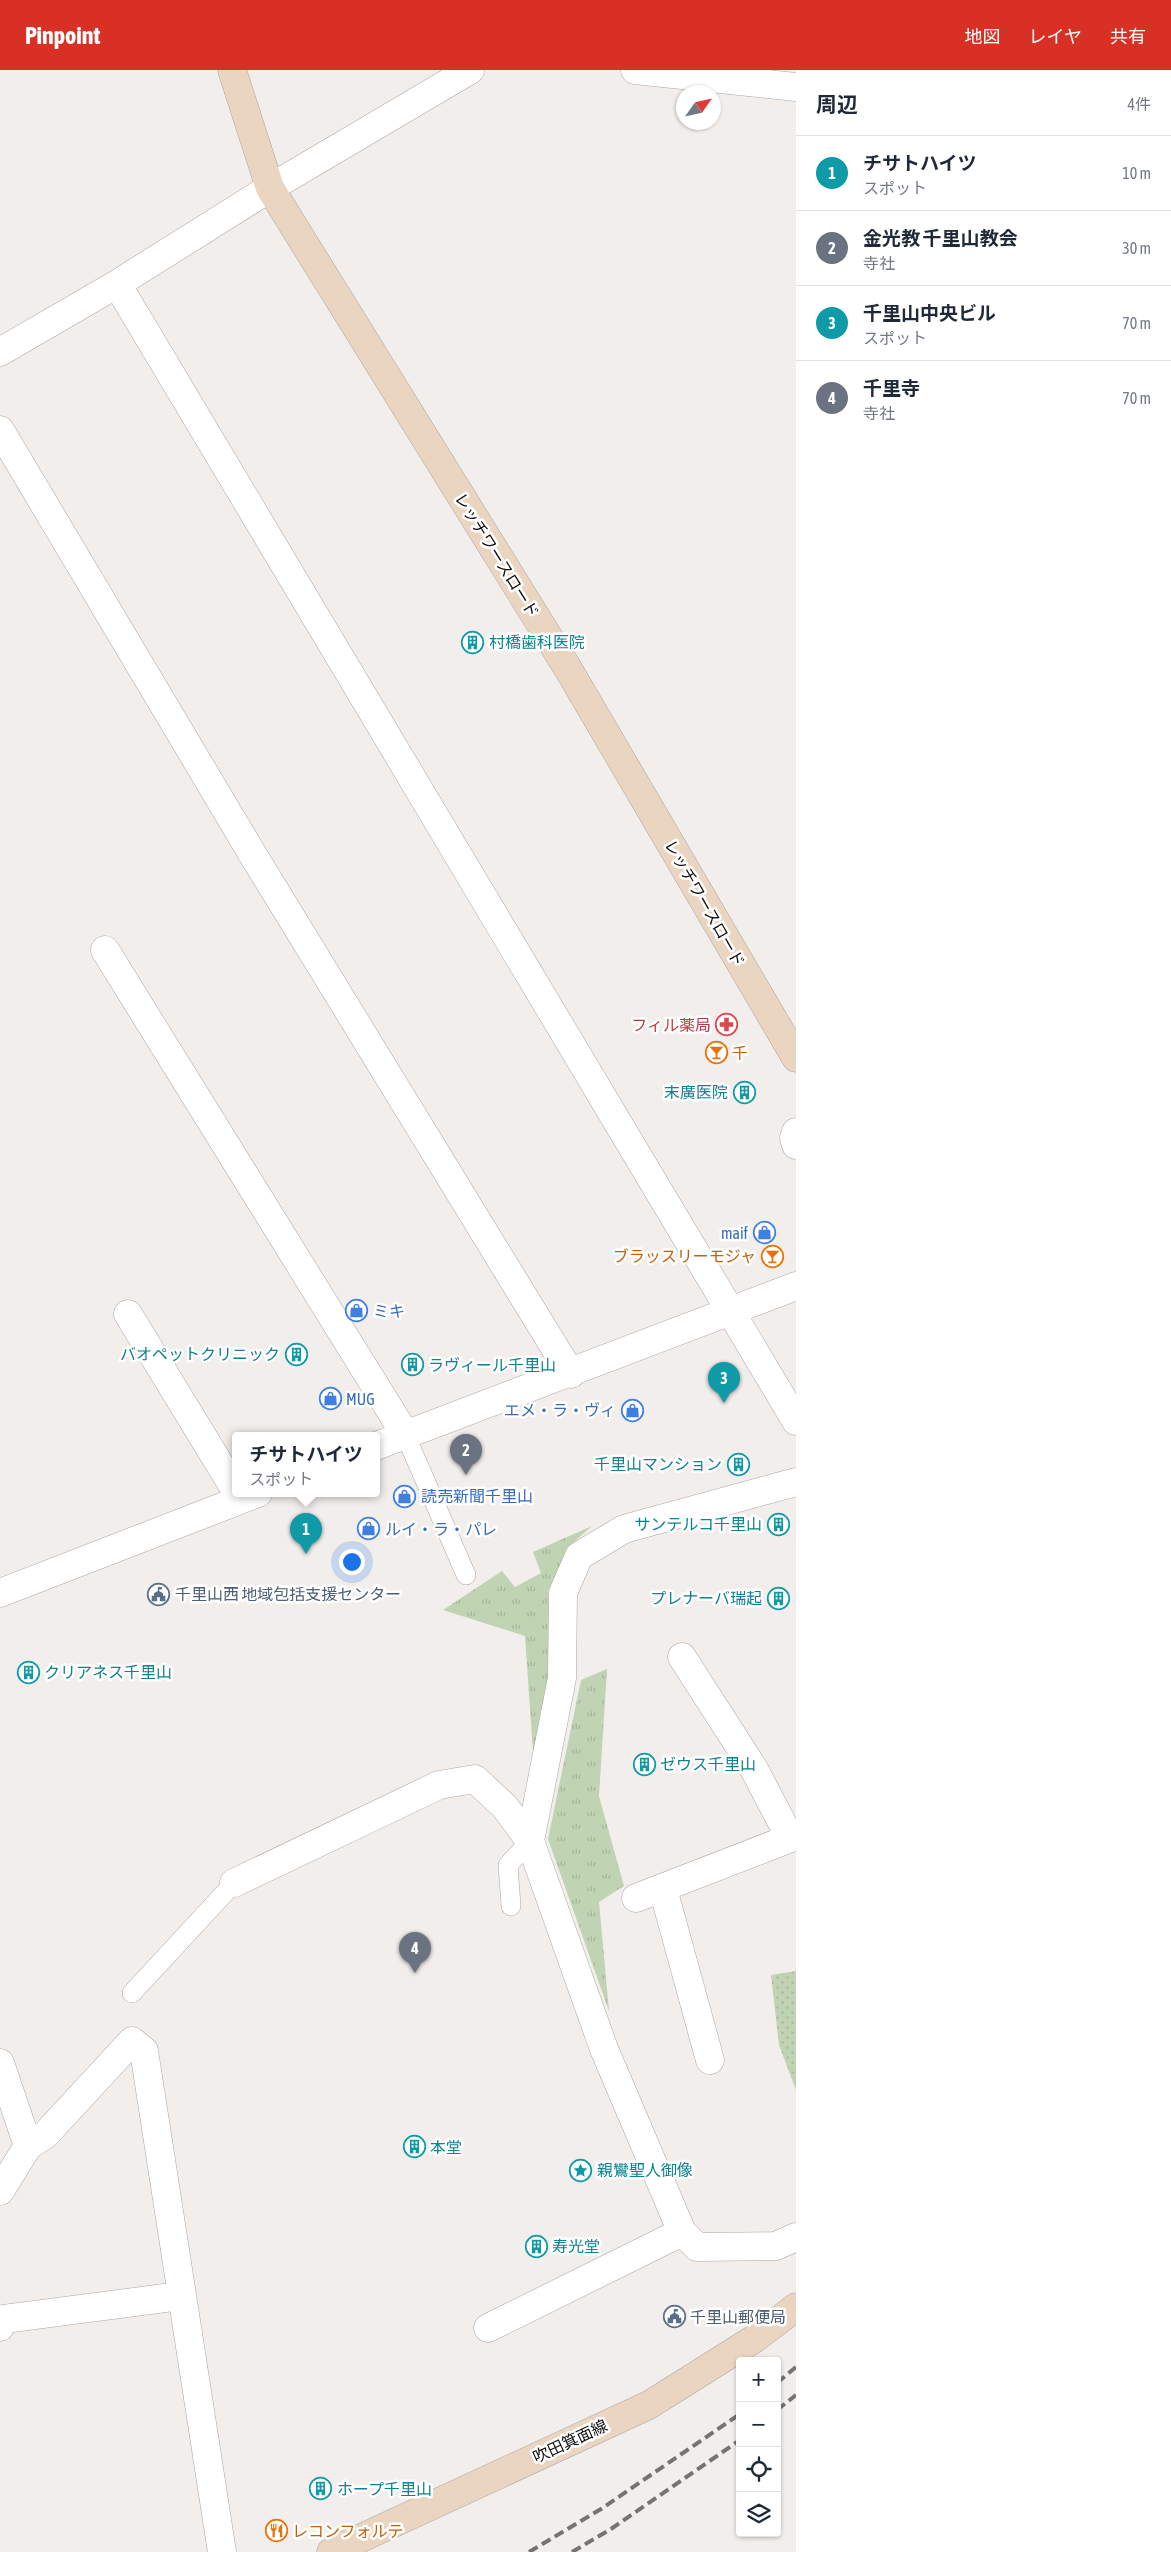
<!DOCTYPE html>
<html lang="ja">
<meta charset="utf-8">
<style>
body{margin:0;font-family:"Asap Condensed","Noto Sans JP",sans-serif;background:#f2f2f3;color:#1f2937}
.controls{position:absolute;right:15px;bottom:15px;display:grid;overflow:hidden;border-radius:5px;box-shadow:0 1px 4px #0004}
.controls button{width:45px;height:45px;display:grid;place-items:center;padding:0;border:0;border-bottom:1px solid #e0e1e3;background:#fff;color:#1f2937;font:25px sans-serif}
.compass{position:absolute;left:676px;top:15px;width:45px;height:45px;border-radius:50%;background:#fff;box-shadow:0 1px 4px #0004;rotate:56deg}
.you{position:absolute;left:351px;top:1491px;width:18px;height:18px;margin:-12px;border:4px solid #fff;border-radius:50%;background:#1a73e8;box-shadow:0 0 0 8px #1a73e833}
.badge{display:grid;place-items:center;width:32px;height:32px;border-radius:50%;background:#d93025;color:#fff;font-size:16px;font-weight:700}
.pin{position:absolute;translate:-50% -41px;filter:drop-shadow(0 1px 2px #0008)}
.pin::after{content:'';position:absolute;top:26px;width:18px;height:15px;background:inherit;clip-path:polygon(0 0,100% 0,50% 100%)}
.popup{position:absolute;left:232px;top:1362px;width:148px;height:65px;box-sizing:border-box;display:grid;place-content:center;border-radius:5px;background:#fff;filter:drop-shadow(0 1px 4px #0005);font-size:16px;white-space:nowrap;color:#747a83}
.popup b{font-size:19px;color:#1f2937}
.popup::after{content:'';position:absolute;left:50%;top:100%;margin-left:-10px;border:10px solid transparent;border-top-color:#fff}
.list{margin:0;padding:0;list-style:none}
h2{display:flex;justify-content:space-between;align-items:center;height:65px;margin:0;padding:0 20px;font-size:21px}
h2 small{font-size:16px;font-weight:400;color:#747a83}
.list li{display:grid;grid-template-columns:32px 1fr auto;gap:15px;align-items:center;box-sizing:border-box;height:75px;padding:0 20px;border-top:1px solid #e0e1e3}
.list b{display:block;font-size:19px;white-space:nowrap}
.list p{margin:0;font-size:16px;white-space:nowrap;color:#747a83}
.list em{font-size:16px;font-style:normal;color:#747a83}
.icon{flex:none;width:28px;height:28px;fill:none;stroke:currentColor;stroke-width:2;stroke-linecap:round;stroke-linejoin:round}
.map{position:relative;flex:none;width:796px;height:2482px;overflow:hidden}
header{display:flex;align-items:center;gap:30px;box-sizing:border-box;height:70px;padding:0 25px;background:#d93025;color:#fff}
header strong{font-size:24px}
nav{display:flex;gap:28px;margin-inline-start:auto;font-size:18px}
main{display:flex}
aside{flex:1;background:#fff}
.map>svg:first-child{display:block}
</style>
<header>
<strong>Pinpoint</strong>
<nav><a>地図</a><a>レイヤ</a><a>共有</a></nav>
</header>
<main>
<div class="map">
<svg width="796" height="2482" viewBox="0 0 796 2482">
<defs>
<pattern id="grass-tufts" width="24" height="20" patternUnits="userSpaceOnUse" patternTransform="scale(1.25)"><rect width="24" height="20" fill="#c0d4b3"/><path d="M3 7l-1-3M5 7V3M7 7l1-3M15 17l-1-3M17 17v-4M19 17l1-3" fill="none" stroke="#a4b599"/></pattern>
<pattern id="park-dots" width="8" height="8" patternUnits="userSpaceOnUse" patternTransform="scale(1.25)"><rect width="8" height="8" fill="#c0d4b3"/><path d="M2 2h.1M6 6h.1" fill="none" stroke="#a4b599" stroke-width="1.8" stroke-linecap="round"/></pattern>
</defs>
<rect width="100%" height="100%" fill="#f2eeec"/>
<path fill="url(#grass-tufts)" d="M592,1456L575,1471L548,1521L553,1611L534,1697L525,1566L443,1540L502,1501L515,1517L541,1503L533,1482Z
M607,1599L599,1726L624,1816L599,1832L609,1941L548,1769L581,1610Z"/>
<path fill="url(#park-dots)" d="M796,1901V2020L779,1975L771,1905Z"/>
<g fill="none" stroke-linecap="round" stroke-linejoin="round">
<defs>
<path id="lane" d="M405,1364L466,1505
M511,1836L508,1795L530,1771
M132,1923L234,1813"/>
<path id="street" d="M635,0L796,17
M117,214L796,1351
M0,282L117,214L270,118L470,0
M0,360L253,785L571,1304
M105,880L405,1364
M796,1062L794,1068L796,1075
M128,1244L236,1421
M376,1376L796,1216
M0,1523L258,1423
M682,1587L754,1699L790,1768
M530,1771L562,1608L563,1523L579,1486L624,1459L796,1412
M234,1813L439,1715L475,1709L505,1737L530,1771L604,1979L682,2162L697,2177L776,2176L796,2167
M663,1819L710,1990
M636,1828L796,1766
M0,1993L28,2076
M0,2121L28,2076L46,2064L132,1971L144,1981L222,2482
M0,2257L4,2249L180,2226
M488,2258L682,2162"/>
<path id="secondary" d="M232,0L270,118L567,597L796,988
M331,2482L649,2335L754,2269L796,2237"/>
</defs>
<use href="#lane" stroke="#aaa6a4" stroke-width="20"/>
<use href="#street" stroke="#aaa6a4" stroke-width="29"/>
<use href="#secondary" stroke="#aaa6a4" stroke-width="29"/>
<use href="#lane" stroke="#fff" stroke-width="19"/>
<use href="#street" stroke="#fff" stroke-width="28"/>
<use href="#secondary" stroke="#ead6c0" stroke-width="28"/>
<path stroke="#767372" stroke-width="4" stroke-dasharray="10 5" stroke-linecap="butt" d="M777,2313L796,2297
M777,2340L796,2325
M529,2482L601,2439L740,2344
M572,2482L611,2459L740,2370"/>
</g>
<defs>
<symbol id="building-ring" viewBox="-11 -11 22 22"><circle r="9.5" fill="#fff" stroke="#0f9aa8" stroke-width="1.5"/><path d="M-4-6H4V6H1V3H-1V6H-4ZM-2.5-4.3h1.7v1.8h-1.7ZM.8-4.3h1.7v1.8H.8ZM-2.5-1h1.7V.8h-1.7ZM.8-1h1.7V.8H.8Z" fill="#0f9aa8"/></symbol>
<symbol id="pharmacy-ring" viewBox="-11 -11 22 22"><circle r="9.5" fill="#fff" stroke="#e0444e" stroke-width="1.5"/><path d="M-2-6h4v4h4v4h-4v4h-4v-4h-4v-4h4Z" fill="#e0444e"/></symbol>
<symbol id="bar-ring" viewBox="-11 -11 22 22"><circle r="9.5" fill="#fff" stroke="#e8710a" stroke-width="1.5"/><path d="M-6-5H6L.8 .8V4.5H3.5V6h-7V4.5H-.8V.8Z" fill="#e8710a"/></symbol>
<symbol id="shop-ring" viewBox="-11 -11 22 22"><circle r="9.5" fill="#fff" stroke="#3f7fe0" stroke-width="1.5"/><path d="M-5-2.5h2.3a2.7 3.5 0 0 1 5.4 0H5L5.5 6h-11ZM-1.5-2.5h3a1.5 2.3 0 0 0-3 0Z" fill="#3f7fe0"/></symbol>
<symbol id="civic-ring" viewBox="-11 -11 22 22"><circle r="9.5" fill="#fff" stroke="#5c6f8a" stroke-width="1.5"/><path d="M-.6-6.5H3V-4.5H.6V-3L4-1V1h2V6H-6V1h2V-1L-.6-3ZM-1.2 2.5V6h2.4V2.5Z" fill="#5c6f8a"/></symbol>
<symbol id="sight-ring" viewBox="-11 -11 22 22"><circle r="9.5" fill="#fff" stroke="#0f9aa8" stroke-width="1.5"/><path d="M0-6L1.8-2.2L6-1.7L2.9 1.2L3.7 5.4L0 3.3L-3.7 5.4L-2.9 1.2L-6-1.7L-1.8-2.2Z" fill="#0f9aa8"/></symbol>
<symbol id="restaurant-ring" viewBox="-11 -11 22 22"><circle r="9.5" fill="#fff" stroke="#e8710a" stroke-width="1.5"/><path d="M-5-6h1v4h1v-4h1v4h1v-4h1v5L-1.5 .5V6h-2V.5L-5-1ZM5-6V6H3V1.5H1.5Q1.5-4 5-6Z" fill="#e8710a"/></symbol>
</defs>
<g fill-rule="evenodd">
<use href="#building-ring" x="460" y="560" width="25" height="25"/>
<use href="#pharmacy-ring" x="714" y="942" width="25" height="25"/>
<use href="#bar-ring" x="704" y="970" width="25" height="25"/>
<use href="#building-ring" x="732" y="1010" width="25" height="25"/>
<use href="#shop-ring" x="752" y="1150" width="25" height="25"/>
<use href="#bar-ring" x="760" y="1174" width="25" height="25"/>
<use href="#shop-ring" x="344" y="1228" width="25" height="25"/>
<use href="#building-ring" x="284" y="1272" width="25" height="25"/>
<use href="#building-ring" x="400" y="1282" width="25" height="25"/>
<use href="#shop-ring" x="318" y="1316" width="25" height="25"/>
<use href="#shop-ring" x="620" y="1328" width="25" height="25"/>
<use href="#building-ring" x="726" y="1382" width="25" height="25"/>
<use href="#shop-ring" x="392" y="1414" width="25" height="25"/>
<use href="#building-ring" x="766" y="1442" width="25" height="25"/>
<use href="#shop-ring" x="356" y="1446" width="25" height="25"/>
<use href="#civic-ring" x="146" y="1512" width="25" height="25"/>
<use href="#building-ring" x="766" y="1516" width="25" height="25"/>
<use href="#building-ring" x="16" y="1590" width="25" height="25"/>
<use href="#building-ring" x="632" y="1682" width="25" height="25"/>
<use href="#building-ring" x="402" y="2064" width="25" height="25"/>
<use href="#sight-ring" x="568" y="2088" width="25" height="25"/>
<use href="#building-ring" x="524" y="2164" width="25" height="25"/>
<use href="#civic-ring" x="662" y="2234" width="25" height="25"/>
<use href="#building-ring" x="308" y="2406" width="25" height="25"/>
<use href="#restaurant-ring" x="264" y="2448" width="25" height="25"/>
</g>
<g text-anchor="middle" stroke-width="5" stroke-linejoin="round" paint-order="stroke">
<g font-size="16" fill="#0f0e0d" stroke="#fff">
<text transform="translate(497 485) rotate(58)" y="6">レッチワースロード</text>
<text transform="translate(705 833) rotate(60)" y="6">レッチワースロード</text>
<text transform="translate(570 2371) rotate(-25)" y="6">吹田箕面線</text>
</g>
<g font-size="16" fill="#0d838f" stroke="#fff" text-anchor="start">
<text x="489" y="578">村橋歯科医院</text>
<text x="728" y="1028" text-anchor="end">末廣医院</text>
<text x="280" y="1290" text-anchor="end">バオペットクリニック</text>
<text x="428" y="1301">ラヴィール千里山</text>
<text x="722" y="1400" text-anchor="end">千里山マンション</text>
<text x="762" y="1460" text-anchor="end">サンテルコ千里山</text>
<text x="762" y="1534" text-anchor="end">プレナーバ瑞起</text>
<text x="44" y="1608">クリアネス千里山</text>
<text x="660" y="1700">ゼウス千里山</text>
<text x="430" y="2083">本堂</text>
<text x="597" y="2106">親鸞聖人御像</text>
<text x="552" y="2182">寿光堂</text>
<text x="337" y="2425">ホープ千里山</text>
</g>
<g font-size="16" fill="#be3a42" stroke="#fff" text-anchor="end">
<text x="711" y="961">フィル薬局</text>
</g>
<g font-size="16" fill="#c56008" stroke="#fff" text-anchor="start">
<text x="732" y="989">千</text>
<text x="756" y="1192" text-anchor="end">ブラッスリーモジャ</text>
<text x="292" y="2467">レコンフォルテ</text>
</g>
<g font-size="16" fill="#366cbe" stroke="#fff" text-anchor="start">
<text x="748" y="1169" text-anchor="end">maif</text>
<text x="373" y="1247">ミキ</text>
<text x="346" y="1335">MUG</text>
<text x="616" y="1346" text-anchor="end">エメ・ラ・ヴィ</text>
<text x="421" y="1432">読売新聞千里山</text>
<text x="385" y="1465">ルイ・ラ・パレ</text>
</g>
<g font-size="16" fill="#4e5e75" stroke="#fff" text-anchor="start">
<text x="175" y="1530">千里山西 地域包括支援センター</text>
<text x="690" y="2253">千里山郵便局</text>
</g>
</g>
</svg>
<div class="controls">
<button>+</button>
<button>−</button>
<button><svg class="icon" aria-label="locate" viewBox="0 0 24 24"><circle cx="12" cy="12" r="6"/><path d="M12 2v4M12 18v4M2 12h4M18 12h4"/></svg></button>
<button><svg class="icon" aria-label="layers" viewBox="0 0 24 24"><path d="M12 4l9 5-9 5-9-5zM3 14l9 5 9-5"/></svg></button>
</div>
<svg class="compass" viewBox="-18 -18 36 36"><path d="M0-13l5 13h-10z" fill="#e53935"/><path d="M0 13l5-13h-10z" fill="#747a83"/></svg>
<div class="you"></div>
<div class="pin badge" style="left:306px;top:1484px;background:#0f9aa8">1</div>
<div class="popup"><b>チサトハイツ</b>スポット</div>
<div class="pin badge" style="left:466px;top:1405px;background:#6b7280">2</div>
<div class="pin badge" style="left:724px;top:1333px;background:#0f9aa8">3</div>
<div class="pin badge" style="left:415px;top:1903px;background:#6b7280">4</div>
</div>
<aside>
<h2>周辺<small>4件</small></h2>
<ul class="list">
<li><span class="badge" style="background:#0f9aa8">1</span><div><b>チサトハイツ</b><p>スポット</p></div><em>10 m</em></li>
<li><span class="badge" style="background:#6b7280">2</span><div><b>金光教 千里山教会</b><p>寺社</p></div><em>30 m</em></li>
<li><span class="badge" style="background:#0f9aa8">3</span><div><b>千里山中央ビル</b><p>スポット</p></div><em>70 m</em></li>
<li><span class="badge" style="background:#6b7280">4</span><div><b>千里寺</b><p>寺社</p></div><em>70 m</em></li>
</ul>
</aside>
</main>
